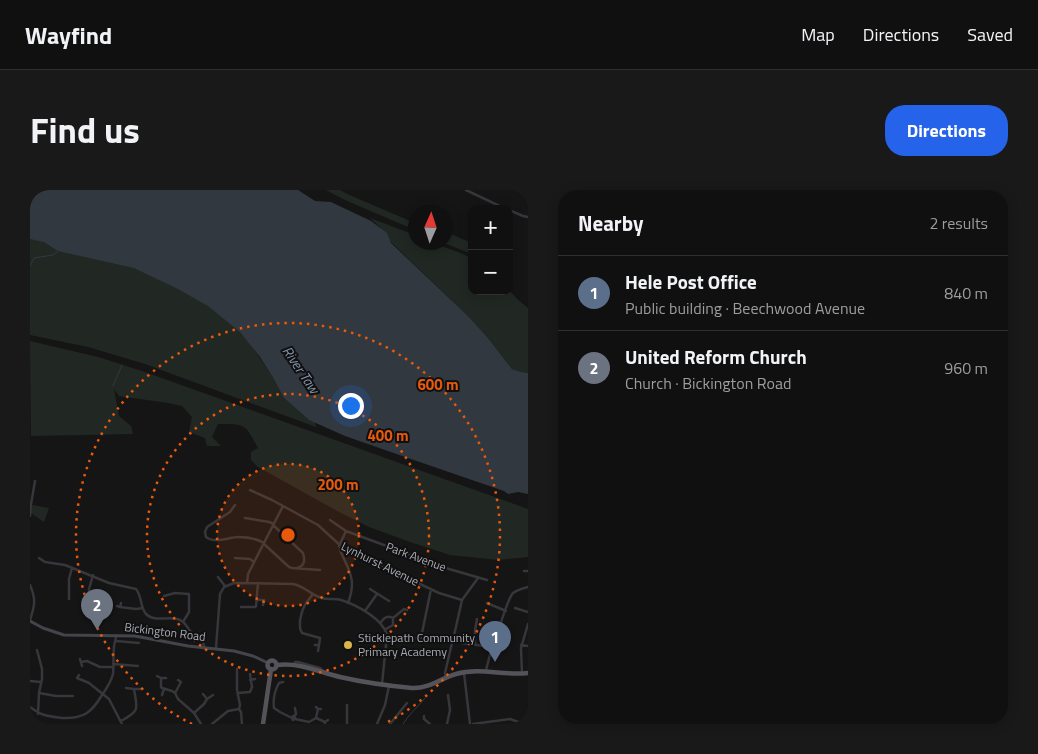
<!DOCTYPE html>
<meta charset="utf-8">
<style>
body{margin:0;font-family:"Titillium Web",sans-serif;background:#191919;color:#f1f3f6}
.controls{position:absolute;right:15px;top:15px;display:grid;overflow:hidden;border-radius:10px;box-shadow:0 2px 12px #0003}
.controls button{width:45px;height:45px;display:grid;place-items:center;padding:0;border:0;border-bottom:1px solid #303030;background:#101010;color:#f1f3f6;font:25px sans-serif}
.compass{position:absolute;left:378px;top:15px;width:45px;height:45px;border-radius:50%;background:#101010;box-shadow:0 2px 12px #0003;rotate:3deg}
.you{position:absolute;left:320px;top:215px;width:18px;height:18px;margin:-12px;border:4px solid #fff;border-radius:50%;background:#1a73e8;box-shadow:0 0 0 8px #1a73e833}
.badge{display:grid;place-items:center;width:32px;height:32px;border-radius:50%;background:#2563eb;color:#fff;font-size:16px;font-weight:700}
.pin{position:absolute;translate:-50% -41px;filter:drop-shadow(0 1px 2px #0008)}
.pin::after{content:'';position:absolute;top:26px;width:18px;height:15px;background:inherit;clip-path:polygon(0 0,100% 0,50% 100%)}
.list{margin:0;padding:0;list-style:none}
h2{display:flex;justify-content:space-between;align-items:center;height:65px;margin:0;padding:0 20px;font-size:21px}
h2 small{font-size:16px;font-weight:400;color:#9c9d9f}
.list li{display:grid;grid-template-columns:32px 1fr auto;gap:15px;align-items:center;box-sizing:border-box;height:75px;padding:0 20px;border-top:1px solid #303030}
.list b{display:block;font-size:19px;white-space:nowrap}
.list p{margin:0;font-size:16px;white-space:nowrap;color:#9c9d9f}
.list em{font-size:16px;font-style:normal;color:#9c9d9f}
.map{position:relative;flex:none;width:498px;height:534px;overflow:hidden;border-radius:20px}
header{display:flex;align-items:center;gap:30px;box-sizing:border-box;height:70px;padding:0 25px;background:#101010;border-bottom:1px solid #303030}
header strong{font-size:24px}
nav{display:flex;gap:28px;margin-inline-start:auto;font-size:18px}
.intro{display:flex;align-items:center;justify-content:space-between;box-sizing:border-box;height:120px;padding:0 30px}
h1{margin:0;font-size:35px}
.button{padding:12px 22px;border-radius:20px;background:#2563eb;color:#fff;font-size:18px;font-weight:700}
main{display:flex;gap:30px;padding:0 30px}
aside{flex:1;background:#101010;border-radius:20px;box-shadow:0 2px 12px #0003}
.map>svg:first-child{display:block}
</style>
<header>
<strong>Wayfind</strong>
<nav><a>Map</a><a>Directions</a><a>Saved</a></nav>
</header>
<div class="intro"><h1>Find us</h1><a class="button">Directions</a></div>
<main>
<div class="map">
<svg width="498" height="534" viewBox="0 0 498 534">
<rect width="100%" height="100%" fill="#151516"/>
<path fill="#212823" d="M0,0H180L225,161L242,186L254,208L279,230L285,232L286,237L115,174L58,157L0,145Z
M296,0H310L317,4L385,33V40L315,10Z
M269,4L352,39L340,28L385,45L386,52L403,53L433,64L442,69V101H479V100L488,110L498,118V183L491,182L482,179L459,149L438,126L360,51L355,52Z
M416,42L442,53V64L414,53L416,52Z
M0,151L68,167L115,182L498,319V367L469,370L420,365L383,353L339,337L307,321L228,277L221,270V262L228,258C215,234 216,234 188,234L182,247L191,256H177L175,248L159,242L162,227L152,216L138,213L89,206L84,199L89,226L101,236L103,244L1,246Z
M2,315L19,318L14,332L1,323Z"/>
<path fill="#32383f" d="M0,0H268L285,11L301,12L341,31L357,43L361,53L438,126L458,148L482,179L491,182L498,183V304L488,302L478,304L474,301L378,268L315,246L279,230L254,208L242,186L230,167L210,142L178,116L148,99L104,78L28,61L14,52L0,49Z"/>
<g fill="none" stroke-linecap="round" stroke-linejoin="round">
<path stroke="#32383f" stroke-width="1" d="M0,76L4,68L23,65L28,61
M83,196L92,175
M373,534C379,524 388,517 395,508"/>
<path stroke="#36363b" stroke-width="2.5" d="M436,0L476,19
M479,20L493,26L498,27
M220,300L242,310L288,335L312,357L409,403L432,410
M205,315L200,322L177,337L175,342L176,347C185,354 199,347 209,347C218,347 227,349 234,353
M0,326L1,314L5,291
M215,328L239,332L244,334
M300,330L316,341L419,379L457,390
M243,335L273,363C275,370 275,376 267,378
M234,354L259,377L262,378L290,380
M309,356L316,341
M310,356V360C319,381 327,389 318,413
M9,368L15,372L35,375L79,393L106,399C112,406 110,417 116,424C125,433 140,425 150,430C155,432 157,437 160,441C164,445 169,447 173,451L174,457
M205,368L220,369L224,372
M494,381H498
M188,387L195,396
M217,393L218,384L253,316
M0,395C6,409 5,415 0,430
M340,399L359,411
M283,404C275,414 272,418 270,431C270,436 269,439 272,443L290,448L289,455H285
M134,406L145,403L159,404V422L153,432
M39,409V389L42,378
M227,410H234L233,415
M59,411V399L63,385
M457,413L476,421
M87,416L90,417L91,413
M90,417L106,419L113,418
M211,417H225L226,416L228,393
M485,418L498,422
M335,421L347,404
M363,428L374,419L377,420
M351,432C354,428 357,425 363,428V435L356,439
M375,445L385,448L421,452
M391,448L401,399
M423,450L432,410L448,388
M86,451L109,453
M424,452L462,457
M445,454V440L447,429
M491,455L498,456
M186,458L190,404L194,397L204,393L263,394C274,396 281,405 292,408C298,410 305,408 311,410C327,415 353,429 357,445L352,494
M7,460L12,479V489L9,503L8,524
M288,461L289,455
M50,469L52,476
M51,472L57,471L70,477H83
M83,474L108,476
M264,475L265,472H268L290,478L292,480
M456,480L462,457L464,455C467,446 477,409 483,403C487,400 494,398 498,397
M434,483L440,534
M492,483L491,458L498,434
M49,485L47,488L59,493L79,509L92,534
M127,486L131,488H136
M416,487L415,483L422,453
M131,488V497L132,498L142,501L145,503L148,509L164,523L171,534
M220,490L225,489
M0,491L11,492
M253,492L249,493C245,500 243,510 244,518L250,522L262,528
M96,498L104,499
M9,503L26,506H43
M145,503L151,492L148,490
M208,503L220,502L222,497L220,484
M173,504L177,509
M132,505L134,499
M0,517C12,526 17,526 32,528C54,529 62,522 72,505C77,498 81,492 83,484C84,475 83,466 84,457C84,453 86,450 86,446
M286,517L288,519H291
M209,519L211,522L212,534
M164,523L174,514L177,509L183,505
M263,526L265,528L263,530L262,528Z
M394,526V529L400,534
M264,527L266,524L265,518
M286,528L295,532
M265,529L279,532L286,528L288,519
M91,531C111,520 107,519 104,499H111
M182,534L198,521L209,519L210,515L207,500V479
M295,534V532L298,530
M317,534V515
M347,534L355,515L359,496
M360,534L377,513
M417,534L420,520L418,505
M443,534L480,529L494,534"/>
<path stroke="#44454a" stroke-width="3" d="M0,431L13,438L34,445L105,446L158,456L204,461L223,466L238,473"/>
<path stroke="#535359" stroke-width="4.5" d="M237.5 475a4.5 4.5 0 1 1 9 0a4.5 4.5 0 1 1-9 0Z
M247,475C269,472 289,482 310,487C332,492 360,496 382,498C399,499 411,488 426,484C450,477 474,486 498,483
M233,534L241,479"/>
</g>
<circle cx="258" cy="345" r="71" fill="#e8590c" fill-opacity=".12"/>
<g fill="none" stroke="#e8590c" stroke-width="2.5" stroke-dasharray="2.5 5">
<circle cx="258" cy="345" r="71"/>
<circle cx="258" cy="345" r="141"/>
<path d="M162 534A212 212 0 1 1 354 534"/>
</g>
<circle fill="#dab649" stroke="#101011" stroke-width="2" cx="318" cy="455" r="5"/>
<g text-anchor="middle" stroke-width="4" stroke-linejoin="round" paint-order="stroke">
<g font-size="12" fill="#a8abb4" stroke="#101011">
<text transform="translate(386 367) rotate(20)" y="4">Park Avenue</text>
<text transform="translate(350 374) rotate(26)" y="4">Lynhurst Avenue</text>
<text transform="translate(135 442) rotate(7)" y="4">Bickington Road</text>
</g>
<g font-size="12" fill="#a8abb4" stroke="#101011" text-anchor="start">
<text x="328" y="452">Sticklepath Community<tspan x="328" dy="14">Primary Academy</tspan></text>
</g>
<g font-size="14" font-style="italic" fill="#8495ab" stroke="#101011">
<text transform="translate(271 180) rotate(56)" y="5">River Taw</text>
</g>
</g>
<circle cx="258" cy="345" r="8" fill="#e8590c" stroke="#101011" stroke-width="2.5"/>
<g font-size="15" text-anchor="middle" font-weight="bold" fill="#e8590c" stroke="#101011" stroke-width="4" stroke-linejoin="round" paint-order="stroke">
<text x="408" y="200">600 m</text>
<text x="358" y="251">400 m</text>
<text x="308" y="300">200 m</text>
</g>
</svg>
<div class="controls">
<button>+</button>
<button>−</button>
</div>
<svg class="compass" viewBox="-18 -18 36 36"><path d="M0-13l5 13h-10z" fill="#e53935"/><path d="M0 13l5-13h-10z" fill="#9c9d9f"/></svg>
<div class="you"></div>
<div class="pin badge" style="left:465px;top:472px;background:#5c6f8a">1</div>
<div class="pin badge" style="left:67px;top:440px;background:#6b7280">2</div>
</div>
<aside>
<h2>Nearby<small>2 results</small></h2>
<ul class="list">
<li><span class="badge" style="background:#5c6f8a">1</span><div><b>Hele Post Office</b><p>Public building · Beechwood Avenue</p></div><em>840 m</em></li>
<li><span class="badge" style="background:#6b7280">2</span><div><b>United Reform Church</b><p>Church · Bickington Road</p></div><em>960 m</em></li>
</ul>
</aside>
</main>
